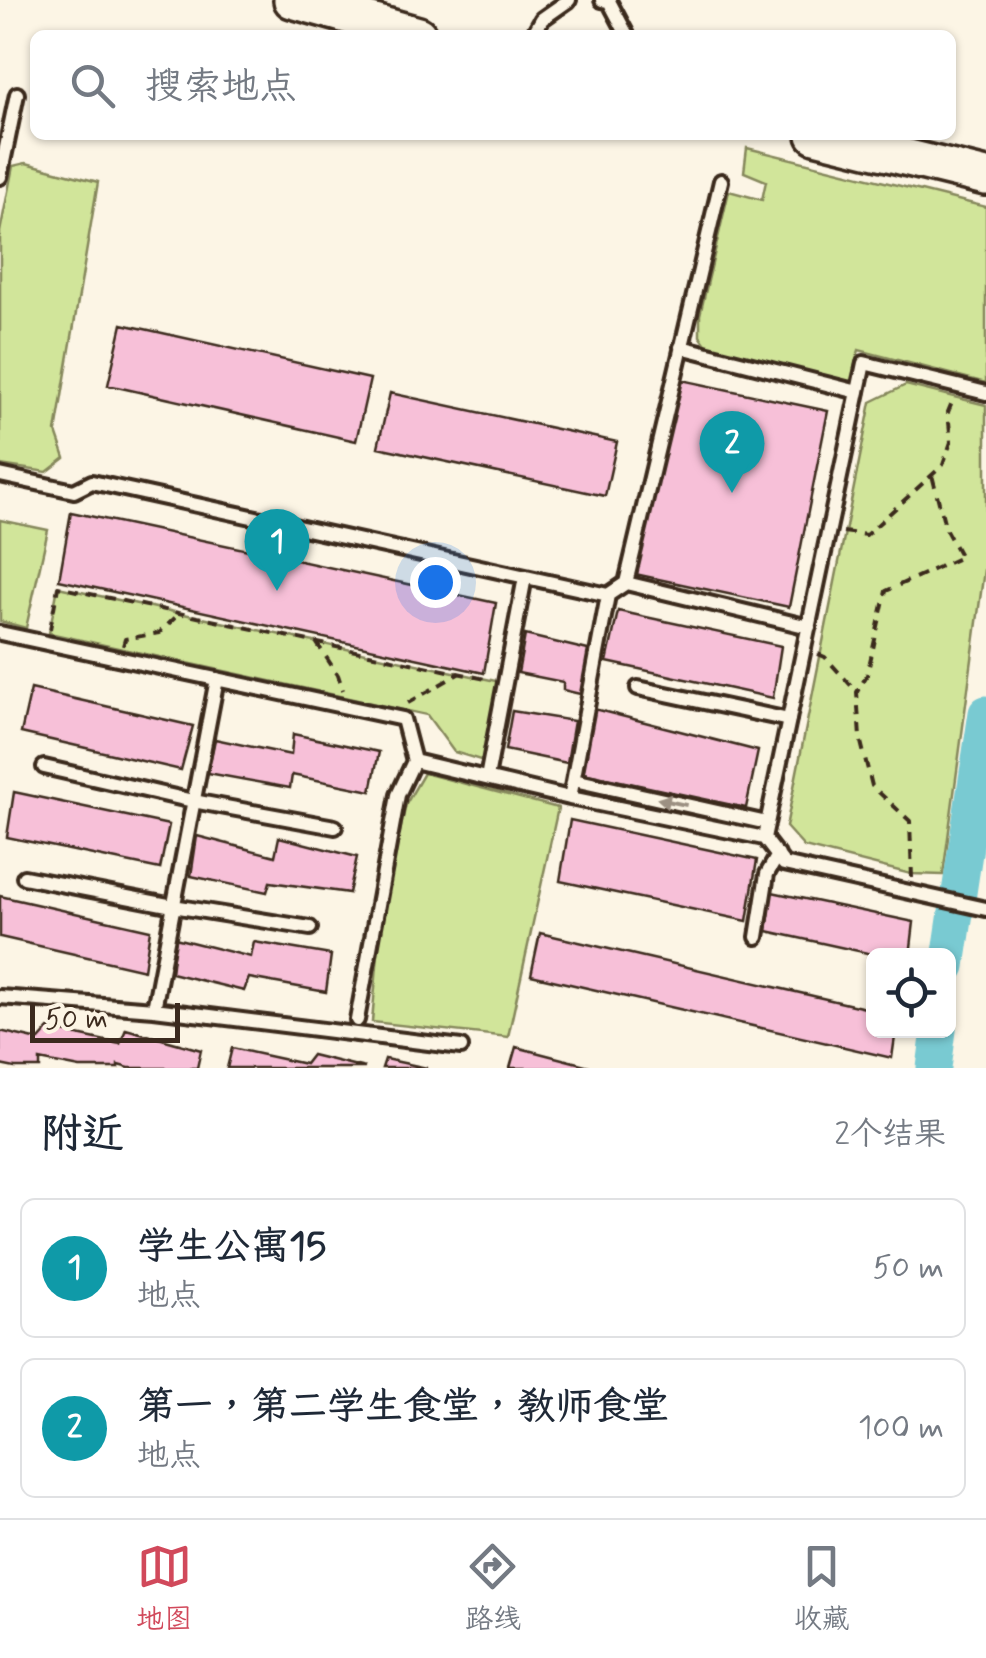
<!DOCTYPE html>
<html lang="zh">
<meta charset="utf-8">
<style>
body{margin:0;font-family:Mynerve,"LXGW WenKai TC",sans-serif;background:#f6f6f7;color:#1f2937}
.controls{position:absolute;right:30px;bottom:30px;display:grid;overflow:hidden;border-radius:15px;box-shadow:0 2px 8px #0004}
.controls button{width:90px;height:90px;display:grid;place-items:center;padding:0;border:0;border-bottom:2px solid #e0e1e3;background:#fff;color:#1f2937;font:50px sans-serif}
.scale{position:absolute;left:30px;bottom:25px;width:150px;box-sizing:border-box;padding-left:10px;border:5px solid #3b2a1e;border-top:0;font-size:28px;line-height:35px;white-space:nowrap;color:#3b2a1e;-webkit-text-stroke:8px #fcf5e5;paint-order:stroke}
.you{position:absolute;left:435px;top:582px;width:35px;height:35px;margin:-25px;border:8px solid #fff;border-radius:50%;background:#1a73e8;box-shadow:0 0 0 15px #1a73e833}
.badge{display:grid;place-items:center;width:65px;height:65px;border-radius:50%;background:#d1495b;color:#fff;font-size:32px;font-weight:700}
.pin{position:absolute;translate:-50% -82px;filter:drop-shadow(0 2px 5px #0008)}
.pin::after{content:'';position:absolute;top:52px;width:35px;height:30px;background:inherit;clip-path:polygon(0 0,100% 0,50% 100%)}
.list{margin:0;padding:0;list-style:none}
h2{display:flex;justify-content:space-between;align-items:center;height:130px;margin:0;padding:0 40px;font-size:42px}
h2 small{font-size:32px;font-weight:400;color:#747a83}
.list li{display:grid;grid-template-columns:65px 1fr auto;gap:30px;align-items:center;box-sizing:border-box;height:140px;margin:0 20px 20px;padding:0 20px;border:2px solid #e0e1e3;border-radius:15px}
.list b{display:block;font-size:38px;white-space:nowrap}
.list p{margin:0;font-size:32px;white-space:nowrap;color:#747a83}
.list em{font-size:32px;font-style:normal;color:#747a83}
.icon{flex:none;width:55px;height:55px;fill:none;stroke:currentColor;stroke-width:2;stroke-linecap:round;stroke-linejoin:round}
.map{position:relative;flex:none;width:986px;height:1068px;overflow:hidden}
.search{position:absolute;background:#fff;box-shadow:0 2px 8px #0004;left:30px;right:30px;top:30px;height:110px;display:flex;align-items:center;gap:25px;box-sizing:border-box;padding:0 35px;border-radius:15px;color:#747a83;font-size:38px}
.sheet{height:450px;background:#fff}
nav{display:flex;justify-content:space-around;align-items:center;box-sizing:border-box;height:140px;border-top:2px solid #e0e1e3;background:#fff;font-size:28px;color:#747a83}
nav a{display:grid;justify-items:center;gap:5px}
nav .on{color:#d1495b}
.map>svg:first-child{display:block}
</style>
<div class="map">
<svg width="986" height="1068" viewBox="0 0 986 1068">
<rect width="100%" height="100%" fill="#fcf5e5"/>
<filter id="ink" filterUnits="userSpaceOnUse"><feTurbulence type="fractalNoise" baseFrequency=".01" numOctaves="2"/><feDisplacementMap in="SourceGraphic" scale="20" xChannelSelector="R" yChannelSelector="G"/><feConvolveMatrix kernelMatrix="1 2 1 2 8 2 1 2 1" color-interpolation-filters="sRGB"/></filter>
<g filter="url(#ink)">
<path fill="#d1e59a" stroke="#86885c" stroke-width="2.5" d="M747,148L986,207V383L859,350L850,383L708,347L700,336V315L729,191L762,200L766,181L744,172Z
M26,163L98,182L56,432L65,458L47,472L0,465V232L13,166Z
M906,385L986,405V555L943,875L911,874L804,847L786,827L871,402Z
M0,520L48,530L26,628L0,621Z
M58,587L505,683L490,763L454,752L427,715L49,633Z
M424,773L558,808L508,1037L372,1022L381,920L406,804Z"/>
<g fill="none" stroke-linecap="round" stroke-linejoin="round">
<path stroke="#79cad2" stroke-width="35" d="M948,966L986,713
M934,1068L939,1030"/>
</g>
<path fill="#f7c0d8" stroke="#3b2a1e" stroke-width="2.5" d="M122,324L370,379L356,441L108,385Z
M677,379L828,411L789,607L635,574Z
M390,393L617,442L605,496L378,447Z
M71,512L496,603L484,673L59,580Z
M618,611L781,646L773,698L607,662Z
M525,635L588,650L580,694L563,690V682L518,673Z
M31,689L193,726L181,770L21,733Z
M594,709L758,751L746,808L583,773Z
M512,711L574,721L567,763L505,750Z
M293,734L379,752L371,791L292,775L290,788L208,773L215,739L291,755Z
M14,792L169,825L160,869L7,837Z
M570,820L757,860L747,921L560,881Z
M197,836L275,856L279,837L357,857L349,893L270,882L267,892L191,876Z
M772,892L914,922L910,956H881L767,931Z
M0,896L150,930L144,970L0,937Z
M540,933L874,1010V1030H896L892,1058L531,975Z
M175,938L251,957L254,942L331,955L326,992L249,978L244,991L171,973Z
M49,1029L120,1044L126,1029L201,1050L197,1068H129L118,1065V1068H80L40,1060V1068H15L0,1065V1031L39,1040Z
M516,1047L597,1068H510Z
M232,1048L305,1064L312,1055L365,1068H227Z
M385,1059L427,1068H382Z"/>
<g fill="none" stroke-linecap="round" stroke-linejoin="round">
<defs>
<path id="service" d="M602,0L609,1L627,35
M533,35L542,19L569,0
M0,177L17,94
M681,347L858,392
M0,475L74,491L92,482L608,595L626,583L809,627
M626,583L721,181
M0,633L403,719L414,761L570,798L764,838L784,864L986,909
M638,688L789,720
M44,767L193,801L335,827
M487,778L525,577
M574,780L767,823
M570,798L608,595
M764,838L864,363L986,393
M24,877L173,906L310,928
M757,937L767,874L778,855
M0,997L154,1009L461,1047
M154,1009L217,679
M357,1020L398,795L414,761"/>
<path id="secondary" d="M292,0L418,35
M815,135L986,177"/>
</defs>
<use href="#service" stroke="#3b2a1e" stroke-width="20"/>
<use href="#secondary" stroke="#3b2a1e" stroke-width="42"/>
<path stroke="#3b2a1e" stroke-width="4" stroke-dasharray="10 8" stroke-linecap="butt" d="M843,532L866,535L943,465L951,442L948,412L953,400
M50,629L58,587L490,680
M316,642L338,675L343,690
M123,646L125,639L159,633L180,613
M818,654L825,657L857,692
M408,703L460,673
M912,878L910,821L872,786L860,738L857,692L867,675L886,591L961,557L946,530L932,475"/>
<use href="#service" stroke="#fcf5e5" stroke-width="12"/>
<use href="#secondary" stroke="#fcf5e5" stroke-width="35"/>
</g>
<defs><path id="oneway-solid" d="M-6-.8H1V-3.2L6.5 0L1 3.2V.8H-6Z" transform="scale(2.5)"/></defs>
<use fill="#9c9082" href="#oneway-solid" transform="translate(672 802) rotate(-168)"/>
</g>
</svg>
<div class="controls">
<button><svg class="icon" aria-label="locate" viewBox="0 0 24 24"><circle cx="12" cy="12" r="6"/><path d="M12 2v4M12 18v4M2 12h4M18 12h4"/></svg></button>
</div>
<div class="scale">50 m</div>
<div class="you"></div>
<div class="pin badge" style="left:277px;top:591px;background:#0f9aa8">1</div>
<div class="pin badge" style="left:732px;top:493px;background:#0f9aa8">2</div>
<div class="search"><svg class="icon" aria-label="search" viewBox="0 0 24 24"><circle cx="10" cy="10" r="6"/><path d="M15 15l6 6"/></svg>搜索地点</div>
</div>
<section class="sheet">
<h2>附近<small>2个结果</small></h2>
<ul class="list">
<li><span class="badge" style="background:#0f9aa8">1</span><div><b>学生公寓15</b><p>地点</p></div><em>50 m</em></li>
<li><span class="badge" style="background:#0f9aa8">2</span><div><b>第一，第二学生食堂，教师食堂</b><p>地点</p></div><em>100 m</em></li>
</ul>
</section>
<nav>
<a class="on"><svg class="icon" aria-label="map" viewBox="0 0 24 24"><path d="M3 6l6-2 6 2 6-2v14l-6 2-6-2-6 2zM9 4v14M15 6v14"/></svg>地图</a>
<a><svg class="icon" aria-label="directions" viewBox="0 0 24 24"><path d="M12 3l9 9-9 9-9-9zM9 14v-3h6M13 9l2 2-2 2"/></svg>路线</a>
<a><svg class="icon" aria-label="saved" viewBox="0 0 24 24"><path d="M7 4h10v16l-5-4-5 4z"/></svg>收藏</a>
</nav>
